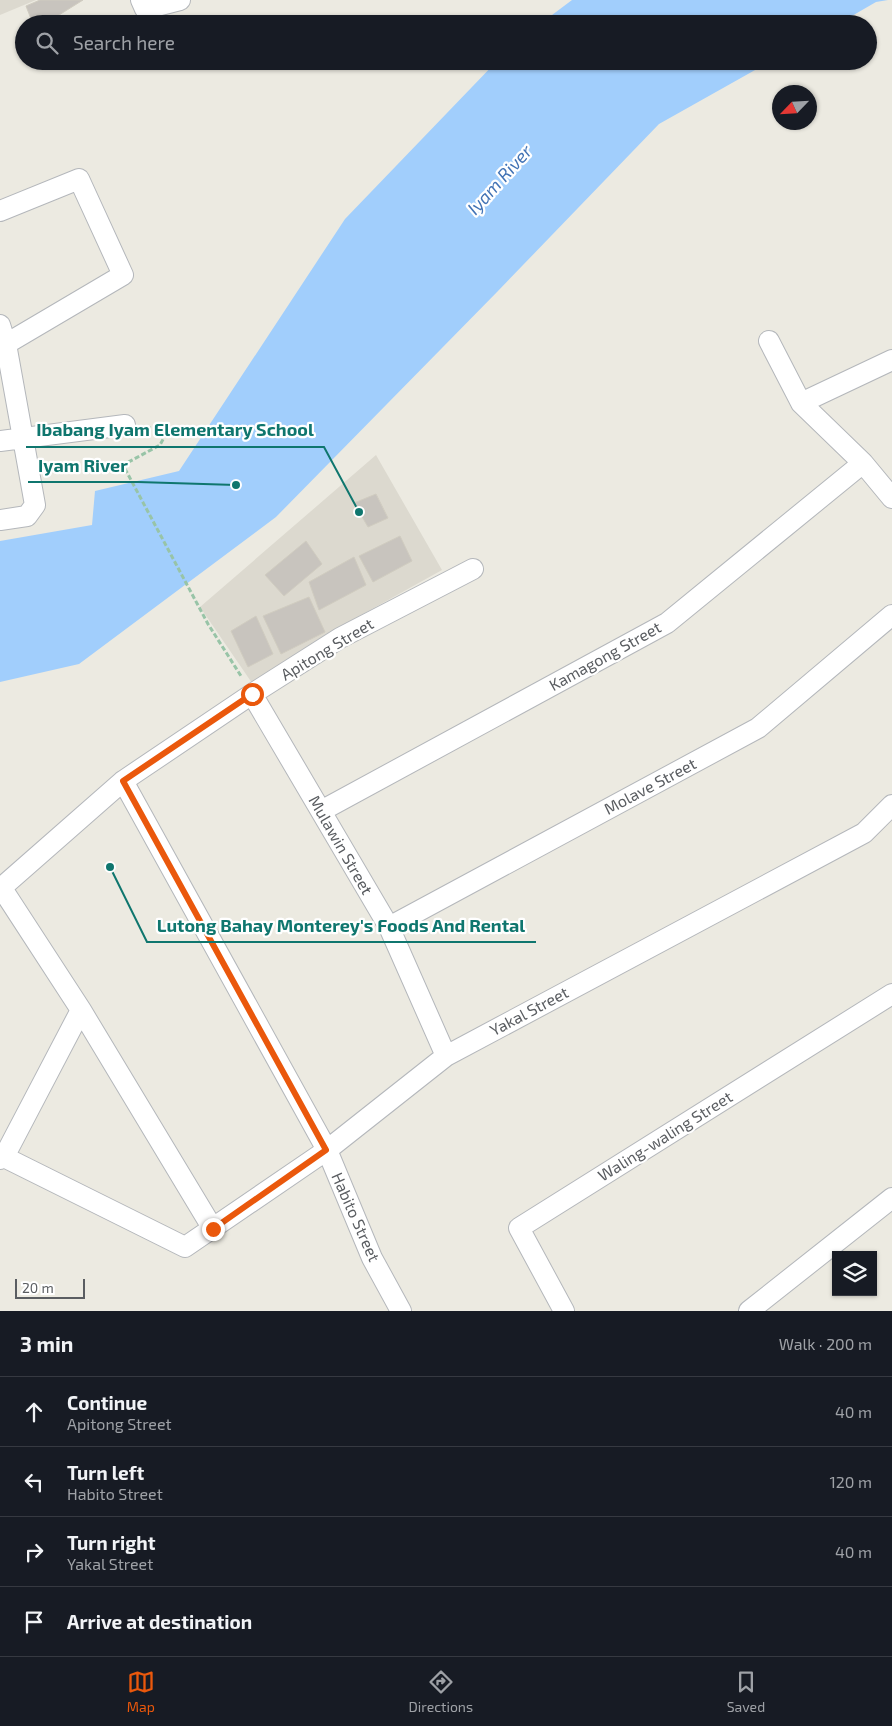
<!DOCTYPE html>
<meta charset="utf-8">
<style>
body{margin:0;font-family:"Exo 2",sans-serif;background:#20242c;color:#f1f3f6}
.controls{position:absolute;right:15px;bottom:15px;display:grid;overflow:hidden;border-radius:0px;box-shadow:0 1px 4px #0004}
.controls button{width:45px;height:45px;display:grid;place-items:center;padding:0;border:0;border-bottom:1px solid #363941;background:#171b24;color:#f1f3f6;font:25px sans-serif}
.compass{position:absolute;left:772px;top:85px;width:45px;height:45px;border-radius:50%;background:#171b24;box-shadow:0 1px 4px #0004;rotate:245deg}
.scale{position:absolute;left:15px;bottom:12px;width:70px;box-sizing:border-box;padding-left:5px;border:2px solid #5a5d61;border-top:0;font-size:14px;line-height:18px;white-space:nowrap;color:#5a5d61;-webkit-text-stroke:4px #fff;paint-order:stroke}
.stop{position:absolute;width:15px;height:15px;margin:-11px;border:4px solid #ea580c;border-radius:50%;background:#fff}
.stop.end{background:#ea580c;border-color:#fff;box-shadow:0 1px 5px #0008}
.list{margin:0;padding:0;list-style:none}
h2{display:flex;justify-content:space-between;align-items:center;height:65px;margin:0;padding:0 20px;font-size:21px}
h2 small{font-size:16px;font-weight:400;color:#9ea1a6}
.list li{display:grid;grid-template-columns:32px 1fr auto;gap:15px;align-items:center;box-sizing:border-box;height:70px;padding:0 20px;border-top:1px solid #363941}
.list b{display:block;font-size:19px;white-space:nowrap}
.list p{margin:0;font-size:16px;white-space:nowrap;color:#9ea1a6}
.list em{font-size:16px;font-style:normal;color:#9ea1a6}
.icon{flex:none;width:28px;height:28px;fill:none;stroke:currentColor;stroke-width:2;stroke-linecap:round;stroke-linejoin:round}
.map{position:relative;flex:none;width:892px;height:1311px;overflow:hidden}
.search{position:absolute;background:#171b24;box-shadow:0 1px 4px #0004;left:15px;right:15px;top:15px;height:55px;display:flex;align-items:center;gap:12px;box-sizing:border-box;padding:0 18px;border-radius:28px;color:#9ea1a6;font-size:19px}
.sheet{height:345px;background:#171b24}
nav{display:flex;justify-content:space-around;align-items:center;box-sizing:border-box;height:70px;border-top:1px solid #363941;background:#171b24;font-size:14px;color:#9ea1a6}
nav a{display:grid;justify-items:center;gap:2px}
nav .on{color:#ea580c}
.map>svg:first-child{display:block}
</style>
<div class="map">
<svg width="892" height="1311" viewBox="0 0 892 1311">
<rect width="100%" height="100%" fill="#eceae1"/>
<path fill="#dcd9cf" d="M0,0H36L0,15Z
M376,455L442,570L336,629L252,683L200,607Z"/>
<path fill="#a1cefc" d="M572,0H888L876,2L838,24H540Z
M497,61H771L659,124L497,292L276,517L79,664L0,682V541L92,525L95,491L179,471L345,219Z"/>
<path fill="#c8c4be" stroke="#d0ccc0" d="M40,0H83L59,15L33,24L26,6Z
M376,494L388,518L368,527L354,503Z
M400,536L412,561L373,582L359,556Z
M306,541L322,564L284,596L265,575Z
M354,557L366,585L319,610L309,582Z
M309,597L325,632L281,654L263,616Z
M256,616L273,654L248,667L231,631Z"/>
<g fill="none" stroke-linecap="round" stroke-linejoin="round">
<defs>
<path id="minor" d="M141,0L145,9L180,0
M0,211L79,179L123,275L6,344
M0,325L6,344L35,505L27,516L0,520
M769,341L801,403L863,463L892,498
M801,403L892,360
M0,441L125,425
M252,694L389,927L446,1056
M123,781L327,1150L372,1258L401,1311
M321,811L667,623L863,463
M1,887L81,1010L213,1229
M0,889L123,781L252,694L340,638L473,569
M389,927L758,728L892,615
M4,1157L185,1247L327,1150L446,1056L864,833L892,805
M0,1159L4,1157L81,1010
M564,1311L519,1228L892,994
M749,1311L892,1198"/>
</defs>
<use href="#minor" stroke="#b4b7bb" stroke-width="22"/>
<path stroke="#98c4a7" stroke-width="3" stroke-dasharray="5 2.5" stroke-linecap="butt" d="M146,427L167,432L160,445L123,465L208,624L241,676"/>
<use href="#minor" stroke="#fff" stroke-width="20"/>
</g>
<g fill="none" stroke-linecap="round" stroke-linejoin="round">
<path stroke="#ea580c" stroke-width="6" d="M213,1229L326,1150L123,781L252,694"/>
</g>
<g text-anchor="middle" stroke-width="4.5" stroke-linejoin="round" paint-order="stroke">
<g font-size="16" fill="#5a5d61" stroke="#fff">
<text transform="translate(327 649) rotate(-31)" y="6">Apitong Street</text>
<text transform="translate(605 656) rotate(-29)" y="6">Kamagong Street</text>
<text transform="translate(650 786) rotate(-28)" y="6">Molave Street</text>
<text transform="translate(341 845) rotate(60)" y="6">Mulawin Street</text>
<text transform="translate(529 1011) rotate(-28)" y="6">Yakal Street</text>
<text transform="translate(665 1136) rotate(-32)" y="6">Waling-waling Street</text>
<text transform="translate(356 1217) rotate(66)" y="6">Habito Street</text>
</g>
<g font-size="18" font-style="italic" fill="#4273b5" stroke="#fff">
<text transform="translate(500 180) rotate(-48)" y="6">Iyam River</text>
</g>
</g>
<path fill="none" stroke="#0f766e" stroke-width="2" d="M359 512L324 447H26M236 485L138 482H28M110 867L147 942H536"/>
<g fill="#0f766e" stroke="#fff" stroke-width="2">
<circle cx="359" cy="512" r="5"/>
<circle cx="236" cy="485" r="5"/>
<circle cx="110" cy="867" r="5"/>
</g>
<g font-size="18" text-anchor="middle" font-weight="bold" fill="#0f766e" stroke="#fff" stroke-width="4.5" stroke-linejoin="round" paint-order="stroke">
<text x="175" y="436">Ibabang Iyam Elementary School</text>
<text x="83" y="472">Iyam River</text>
<text x="341" y="932">Lutong Bahay Monterey's Foods And Rental</text>
</g>
</svg>
<div class="controls">
<button><svg class="icon" aria-label="layers" viewBox="0 0 24 24"><path d="M12 4l9 5-9 5-9-5zM3 14l9 5 9-5"/></svg></button>
</div>
<svg class="compass" viewBox="-18 -18 36 36"><path d="M0-13l5 13h-10z" fill="#e53935"/><path d="M0 13l5-13h-10z" fill="#9ea1a6"/></svg>
<div class="scale">20 m</div>
<div class="stop" style="left:252px;top:694px"></div>
<div class="stop end" style="left:213px;top:1229px"></div>
<div class="search"><svg class="icon" aria-label="search" viewBox="0 0 24 24"><circle cx="10" cy="10" r="6"/><path d="M15 15l6 6"/></svg>Search here</div>
</div>
<section class="sheet">
<h2>3 min<small>Walk · 200 m</small></h2>
<ul class="list">
<li><svg class="icon" aria-label="ahead" viewBox="0 0 24 24"><path d="M12 20V5M6 11l6-6 6 6"/></svg><div><b>Continue</b><p>Apitong Street</p></div><em>40 m</em></li>
<li><svg class="icon" aria-label="left" viewBox="0 0 24 24"><path d="M17 20v-9H6M10 6l-5 5 5 5"/></svg><div><b>Turn left</b><p>Habito Street</p></div><em>120 m</em></li>
<li><svg class="icon" aria-label="right" viewBox="0 0 24 24"><path d="M7 20v-9h11M14 6l5 5-5 5"/></svg><div><b>Turn right</b><p>Yakal Street</p></div><em>40 m</em></li>
<li><svg class="icon" aria-label="arrive" viewBox="0 0 24 24"><path d="M6 21V4h12l-3 4 3 4H6"/></svg><div><b>Arrive at destination</b></div></li>
</ul>
</section>
<nav>
<a class="on"><svg class="icon" aria-label="map" viewBox="0 0 24 24"><path d="M3 6l6-2 6 2 6-2v14l-6 2-6-2-6 2zM9 4v14M15 6v14"/></svg>Map</a>
<a><svg class="icon" aria-label="directions" viewBox="0 0 24 24"><path d="M12 3l9 9-9 9-9-9zM9 14v-3h6M13 9l2 2-2 2"/></svg>Directions</a>
<a><svg class="icon" aria-label="saved" viewBox="0 0 24 24"><path d="M7 4h10v16l-5-4-5 4z"/></svg>Saved</a>
</nav>
